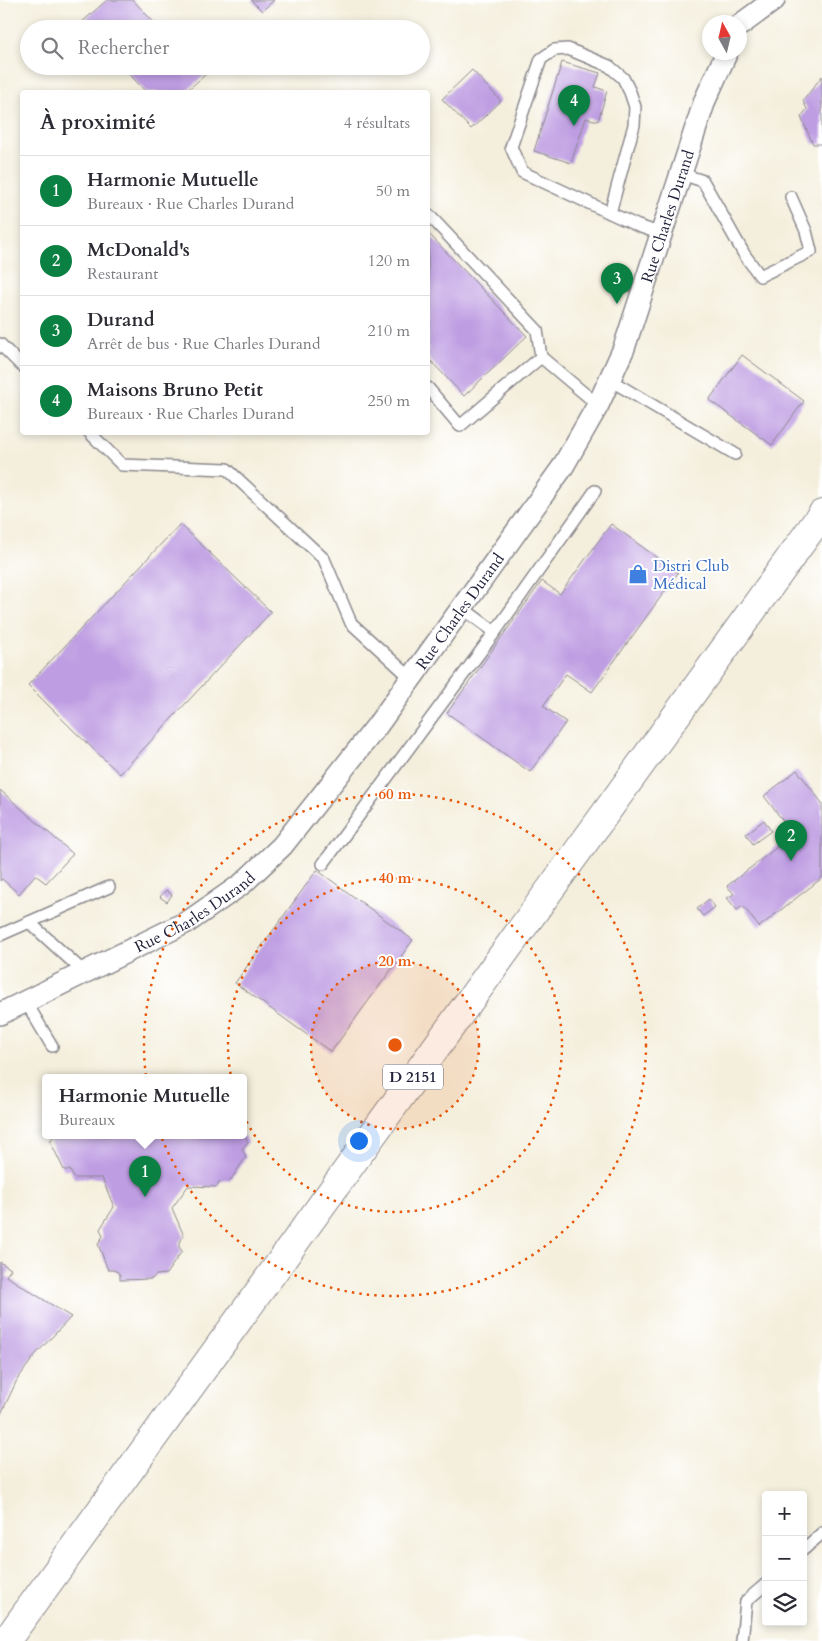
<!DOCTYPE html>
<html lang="fr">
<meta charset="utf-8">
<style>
body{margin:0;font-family:Cardo,serif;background:#f2f2f3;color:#2b2b33}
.controls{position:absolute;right:15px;bottom:15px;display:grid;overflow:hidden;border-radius:5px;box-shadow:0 2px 8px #0003}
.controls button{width:45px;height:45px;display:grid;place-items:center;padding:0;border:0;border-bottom:1px solid #e1e1e2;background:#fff;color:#2b2b33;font:25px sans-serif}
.compass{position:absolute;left:702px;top:15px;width:45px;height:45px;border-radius:50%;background:#fff;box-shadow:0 2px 8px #0003;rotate:352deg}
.you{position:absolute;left:358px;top:1140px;width:18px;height:18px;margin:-12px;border:4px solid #fff;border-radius:50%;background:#1a73e8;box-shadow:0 0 0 8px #1a73e833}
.badge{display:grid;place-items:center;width:32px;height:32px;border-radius:50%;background:#0b8043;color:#fff;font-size:16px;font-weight:700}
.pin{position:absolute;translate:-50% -41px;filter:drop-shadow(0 1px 2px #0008)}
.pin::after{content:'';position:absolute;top:26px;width:18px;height:15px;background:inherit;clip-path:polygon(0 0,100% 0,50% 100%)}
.popup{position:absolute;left:42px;top:1074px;width:205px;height:65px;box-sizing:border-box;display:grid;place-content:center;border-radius:5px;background:#fff;filter:drop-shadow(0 1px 4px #0005);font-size:16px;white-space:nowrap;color:#7c7c81}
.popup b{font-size:19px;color:#2b2b33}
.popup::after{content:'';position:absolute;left:50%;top:100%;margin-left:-10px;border:10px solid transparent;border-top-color:#fff}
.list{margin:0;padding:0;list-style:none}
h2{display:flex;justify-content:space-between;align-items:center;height:65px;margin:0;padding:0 20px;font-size:21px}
h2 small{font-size:16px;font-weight:400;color:#7c7c81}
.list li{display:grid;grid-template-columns:32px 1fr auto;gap:15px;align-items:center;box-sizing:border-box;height:70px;padding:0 20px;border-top:1px solid #e1e1e2}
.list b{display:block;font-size:19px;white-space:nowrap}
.list p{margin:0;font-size:16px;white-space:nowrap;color:#7c7c81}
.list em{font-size:16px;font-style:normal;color:#7c7c81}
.icon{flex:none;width:28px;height:28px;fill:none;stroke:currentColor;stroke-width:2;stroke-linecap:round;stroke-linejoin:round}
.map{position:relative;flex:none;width:822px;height:1641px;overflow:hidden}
.search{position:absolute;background:#fff;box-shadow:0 2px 8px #0003;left:20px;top:20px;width:410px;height:55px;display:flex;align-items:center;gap:12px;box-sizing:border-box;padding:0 18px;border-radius:28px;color:#7c7c81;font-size:19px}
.panel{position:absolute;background:#fff;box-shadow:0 2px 8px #0003;left:20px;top:90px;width:410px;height:345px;border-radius:5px}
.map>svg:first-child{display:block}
</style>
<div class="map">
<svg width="822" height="1641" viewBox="0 0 822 1641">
<rect width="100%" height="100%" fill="#fff"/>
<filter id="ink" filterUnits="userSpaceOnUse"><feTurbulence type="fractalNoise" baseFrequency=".02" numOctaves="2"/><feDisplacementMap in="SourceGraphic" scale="10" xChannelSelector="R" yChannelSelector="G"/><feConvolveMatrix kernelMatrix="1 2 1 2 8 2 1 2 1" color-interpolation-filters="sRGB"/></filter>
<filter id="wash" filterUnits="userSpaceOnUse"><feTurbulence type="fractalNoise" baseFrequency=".0096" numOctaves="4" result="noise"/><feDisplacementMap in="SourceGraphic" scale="20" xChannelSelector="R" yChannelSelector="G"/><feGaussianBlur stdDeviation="1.12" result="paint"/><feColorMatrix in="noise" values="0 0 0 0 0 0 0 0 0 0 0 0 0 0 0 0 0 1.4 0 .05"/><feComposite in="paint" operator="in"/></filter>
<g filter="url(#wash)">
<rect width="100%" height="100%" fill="#f4efdd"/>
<g id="blocks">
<path fill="#be9de2" d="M107,0H133L160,29H87L81,23Z
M251,0H274L262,11Z
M562,62L600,73L595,87L607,91L598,121L586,118L571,163L534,151Z
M122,66H195L205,75L185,92H146Z
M472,70L501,101L471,129L442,99Z
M822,76V144H813L801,117L807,109L803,101Z
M428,233L527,336L464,396L428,358Z
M742,355L804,401L772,445L709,400Z
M180,524L271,612L120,774L73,730L28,685Z
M611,524L678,573L592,692L566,674L543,706L566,722L530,772L447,713L542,581L560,594Z
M797,770L822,803V878L759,927L743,906L737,910L727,898L734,894L727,886L781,844L775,835L787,826L764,796Z
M0,790L73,854L46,883L35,875L19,894L2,879L0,881Z
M764,820L771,831L753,844L746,834Z
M317,870L413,940L331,1052L235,983Z
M166,890L172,895L167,902L160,897Z
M709,899L715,907L703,916L697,909Z
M54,1136H245L248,1142L242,1149L246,1157L230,1181L224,1180L219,1183L217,1187L188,1186L172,1208L184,1236L179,1242V1247L182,1251L166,1274L156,1275L152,1279L120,1280V1275L118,1272L113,1270H108L98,1244L103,1236L100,1229L114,1207L102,1178H74L70,1170H64L50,1141Z
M0,1262L11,1269L6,1276L71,1317L35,1355L17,1380L0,1416Z"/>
</g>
</g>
<g filter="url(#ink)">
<use href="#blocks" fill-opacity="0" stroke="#8b888c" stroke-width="1"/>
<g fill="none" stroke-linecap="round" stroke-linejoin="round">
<defs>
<path id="service" d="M682,174L703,181L744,254L760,276L811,251L806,231L791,197
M610,213L634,125L635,107L630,92L623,78L609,66L568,49L554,50L541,59L511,147L522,172L638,226L662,234
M428,214L537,330L541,357L598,405
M0,344L22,366
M610,380L735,454
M428,388L460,426L541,357
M89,432L122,465L227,469L324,559L351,623L411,678
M461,607L495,632L595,491
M323,864L495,632
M29,922L85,973
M0,935L109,887
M26,1002L52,1046
M803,1550L822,1533
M742,1641L746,1601L766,1584"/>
<g id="minor">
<path d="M740,25L774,0"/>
<path id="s1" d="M0,1014L189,921L242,884L282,846L377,726L562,468L598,405L624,348L705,100L727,52"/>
</g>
<path id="primary" d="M6,1641L822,514"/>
</defs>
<use href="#service" stroke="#8b888c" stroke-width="14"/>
<use href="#minor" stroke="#8b888c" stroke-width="24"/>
<use href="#primary" stroke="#8b888c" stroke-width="30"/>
<use href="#service" stroke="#fff" stroke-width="11"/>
<use href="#minor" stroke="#fff" stroke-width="21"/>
<use href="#primary" stroke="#fff" stroke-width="28"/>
</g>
</g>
<circle cx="395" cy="1045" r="84" fill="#e8590c" fill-opacity=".12"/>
<g fill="none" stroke="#e8590c" stroke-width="2.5" stroke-dasharray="2.5 5">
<circle cx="395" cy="1045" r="84"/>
<circle cx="395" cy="1045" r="167"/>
<circle cx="395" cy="1045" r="251"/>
</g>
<defs>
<symbol id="shop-bare" viewBox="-9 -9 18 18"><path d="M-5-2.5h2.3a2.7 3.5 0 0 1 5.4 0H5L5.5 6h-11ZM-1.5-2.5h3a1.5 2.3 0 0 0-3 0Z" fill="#3f7fe0" stroke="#fff" stroke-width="2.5" paint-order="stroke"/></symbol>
</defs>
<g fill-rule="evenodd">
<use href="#shop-bare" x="624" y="560" width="28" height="28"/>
</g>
<g text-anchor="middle" stroke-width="4" stroke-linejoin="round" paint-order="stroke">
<rect fill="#fff" stroke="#646476" stroke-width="1" x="383" y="1064.5" width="60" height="25" rx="4"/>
<g font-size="15" font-weight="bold" fill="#22223b">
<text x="413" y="1082">D 2151</text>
</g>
<g font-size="16" fill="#22223b" stroke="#fff">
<text dy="6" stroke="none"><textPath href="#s1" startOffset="1075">Rue Charles Durand</textPath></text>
<text dy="6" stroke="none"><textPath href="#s1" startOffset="625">Rue Charles Durand</textPath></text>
<text dy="6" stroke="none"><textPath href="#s1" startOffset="220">Rue Charles Durand</textPath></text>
</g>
<g font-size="16" fill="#366cbe" stroke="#fff" text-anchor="start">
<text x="653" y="571">Distri Club<tspan x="653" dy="18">Médical</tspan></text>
</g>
</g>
<circle cx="395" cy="1045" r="8" fill="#e8590c" stroke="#fff" stroke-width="2.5"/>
<g font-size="15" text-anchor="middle" font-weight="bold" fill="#e8590c" stroke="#fff" stroke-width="4" stroke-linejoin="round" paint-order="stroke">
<text x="395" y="799">60 m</text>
<text x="395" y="883">40 m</text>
<text x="395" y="966">20 m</text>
</g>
</svg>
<div class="controls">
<button>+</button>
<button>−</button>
<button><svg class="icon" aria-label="layers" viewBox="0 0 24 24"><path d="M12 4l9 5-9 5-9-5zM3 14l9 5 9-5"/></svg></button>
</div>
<svg class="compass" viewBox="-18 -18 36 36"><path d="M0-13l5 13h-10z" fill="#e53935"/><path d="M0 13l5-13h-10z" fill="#7c7c81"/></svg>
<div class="you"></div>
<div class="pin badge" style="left:145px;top:1197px">1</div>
<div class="popup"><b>Harmonie Mutuelle</b>Bureaux</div>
<div class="pin badge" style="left:791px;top:861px">2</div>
<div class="pin badge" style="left:617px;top:304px">3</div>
<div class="pin badge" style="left:574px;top:126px">4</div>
<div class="search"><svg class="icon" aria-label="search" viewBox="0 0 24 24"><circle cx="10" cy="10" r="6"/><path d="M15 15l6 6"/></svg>Rechercher</div>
<section class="panel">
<h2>À proximité<small>4 résultats</small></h2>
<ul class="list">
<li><span class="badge">1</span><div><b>Harmonie Mutuelle</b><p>Bureaux · Rue Charles Durand</p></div><em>50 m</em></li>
<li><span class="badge">2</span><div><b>McDonald's</b><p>Restaurant</p></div><em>120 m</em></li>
<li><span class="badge">3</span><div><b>Durand</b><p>Arrêt de bus · Rue Charles Durand</p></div><em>210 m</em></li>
<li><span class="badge">4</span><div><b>Maisons Bruno Petit</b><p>Bureaux · Rue Charles Durand</p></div><em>250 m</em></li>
</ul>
</section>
</div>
